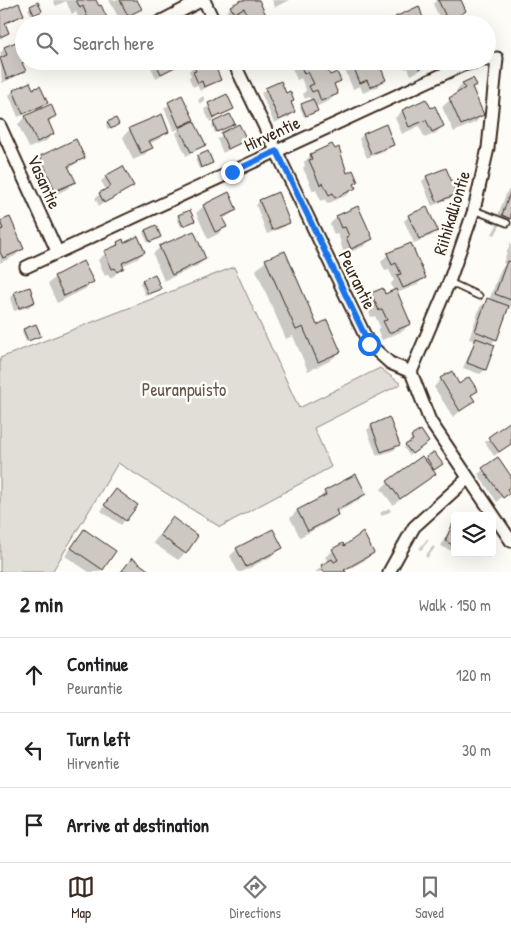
<!DOCTYPE html>
<meta charset="utf-8">
<style>
body{margin:0;font-family:"Patrick Hand",sans-serif;background:#f6f6f6;color:#202124}
.controls{position:absolute;right:15px;bottom:15px;display:grid;overflow:hidden;border-radius:5px;box-shadow:0 5px 20px #0002}
.controls button{width:45px;height:45px;display:grid;place-items:center;padding:0;border:0;border-bottom:1px solid #e0e0e0;background:#fff;color:#202124;font:25px sans-serif}
.stop{position:absolute;width:15px;height:15px;margin:-11px;border:4px solid #1a73e8;border-radius:50%;background:#fff}
.stop.end{background:#1a73e8;border-color:#fff;box-shadow:0 1px 5px #0008}
.list{margin:0;padding:0;list-style:none}
h2{display:flex;justify-content:space-between;align-items:center;height:65px;margin:0;padding:0 20px;font-size:21px}
h2 small{font-size:16px;font-weight:400;color:#757577}
.list li{display:grid;grid-template-columns:32px 1fr auto;gap:15px;align-items:center;box-sizing:border-box;height:75px;padding:0 20px;border-top:1px solid #e0e0e0}
.list b{display:block;font-size:19px;white-space:nowrap}
.list p{margin:0;font-size:16px;white-space:nowrap;color:#757577}
.list em{font-size:16px;font-style:normal;color:#757577}
.icon{flex:none;width:28px;height:28px;fill:none;stroke:currentColor;stroke-width:2;stroke-linecap:round;stroke-linejoin:round}
.map{position:relative;flex:none;width:511px;height:572px;overflow:hidden}
.search{position:absolute;background:#fff;box-shadow:0 5px 20px #0002;left:15px;right:15px;top:15px;height:55px;display:flex;align-items:center;gap:12px;box-sizing:border-box;padding:0 18px;border-radius:28px;color:#757577;font-size:19px}
.sheet{height:290px;background:#fff}
nav{display:flex;justify-content:space-around;align-items:center;box-sizing:border-box;height:70px;border-top:1px solid #e0e0e0;background:#fff;font-size:14px;color:#757577}
nav a{display:grid;justify-items:center;gap:2px}
nav .on{color:#3b2a1e}
.map>svg:first-child{display:block}
</style>
<div class="map">
<svg width="511" height="572" viewBox="0 0 511 572">
<rect width="100%" height="100%" fill="#fdfcf7"/>
<filter id="ink" filterUnits="userSpaceOnUse"><feTurbulence type="fractalNoise" baseFrequency=".02" numOctaves="2"/><feDisplacementMap in="SourceGraphic" scale="10" xChannelSelector="R" yChannelSelector="G"/><feConvolveMatrix kernelMatrix="1 2 1 2 8 2 1 2 1" color-interpolation-filters="sRGB"/></filter>
<g filter="url(#ink)">
<path fill="#e1ded7" stroke="#8e847a" d="M234,267L299,408L380,368L401,384L314,428L331,467L220,527L118,463L52,572H0V358Z"/>
<path fill="#0003" d="M53,0H94L109,24H81L76,12L72,14L66,1L56,6Z
M109,0H136L140,8L121,22Z
M244,0H257L269,24H241L236,15L227,19L224,14L231,7Z
M272,0H290L275,7Z
M437,0H460L459,15L447,24L445,21L442,23L433,4Z
M37,4L40,11L32,16L28,9Z
M0,12L22,15L4,25L8,33L0,39Z
M396,18L424,24H390Z
M193,20L194,24H186Z
M328,20L330,24H320Z
M469,20L470,24H461Z
M5,48L24,61L21,64L24,71L19,75L2,83L0,60L2,59L0,53Z
M148,61H174L176,66L156,78Z
M187,61H197L189,65Z
M214,61L220,80L200,91L197,85L193,87L189,78L191,75L189,71L194,66Z
M299,61H313L317,69L339,80L333,86L337,93L329,101L315,107L317,111L315,113L304,117L300,107L311,100L309,97L305,99L303,94L306,90L301,78L297,80L292,68Z
M341,61H376L384,79L377,87L363,93L360,86L353,89Z
M403,61H438L411,75L408,68L405,69Z
M463,84L475,85L471,89L483,114L476,122L454,132L442,107L457,94L456,91Z
M266,89L285,95L293,101L290,103L294,112L289,117L274,123L261,93Z
M32,90L46,103L37,111L54,116L48,123L53,134L46,141L29,148L18,124L26,117L36,112V110L18,117L9,95L13,91Z
M203,96L205,100L200,104L198,100Z
M227,96L233,108L210,122L204,109Z
M182,97L192,120L186,126L204,145L186,156L176,133L181,128L174,131L164,108Z
M402,111L443,126L436,133L425,138L419,126L402,134L395,118Z
M108,123L115,126L108,130L106,125Z
M214,123L234,124L215,133L212,125Z
M239,126L245,140L223,153L217,139Z
M130,129L168,131L161,138L149,144L151,148L144,155L133,160L123,137Z
M363,135L393,145L388,149L367,158L359,139Z
M76,141L83,158L68,169L74,182L67,189L48,198L33,164L40,157Z
M208,153L212,163L199,169L195,159Z
M311,155L357,182L353,186L354,188L347,195L327,204L325,199L321,201L316,190L313,191L303,168L305,166L304,162Z
M106,177L132,186L99,206L95,198L106,190L101,181Z
M427,177L455,193L450,198L432,206L422,181Z
M511,187V221L505,226L501,224L495,235L492,234L498,223L495,222L507,192Z
M260,201L289,222L284,227L267,234L256,205Z
M204,206L236,210L222,220L225,227L218,234L208,239L196,213Z
M179,216L193,221L181,227L177,218Z
M409,216L436,231L431,236L414,243L404,221Z
M337,217L372,239L364,246L344,255L338,233L334,235L330,224Z
M9,218L22,249L15,256L0,263V223Z
M155,227L158,238L148,243L143,233Z
M511,241V307L507,308L496,339L490,345L494,346L485,370L480,374L463,368L475,341L469,339L480,307L489,300L501,269L506,264L503,263Z
M118,243L144,252L137,259L122,266L115,275L110,278L108,274L105,276L98,260Z
M160,247L205,259L197,266L164,281L153,254Z
M284,252L316,326L339,352L330,361L308,371L293,336L286,339L256,270L266,261Z
M388,254L424,277L417,285L397,293L410,323L403,331L382,340L377,330L380,327L375,316L371,317L364,302L372,294L382,290L385,296L394,292L391,284L394,280L389,270L385,271L381,262Z
M55,277L92,282L85,289L57,303L48,284Z
M142,281L160,288L145,295L140,283Z
M15,293L34,302L29,307L14,311L10,298Z
M24,330L37,337L26,342L22,332Z
M441,379L476,391L471,396L474,401L453,417L434,387Z
M388,419L398,445L394,450L377,456L367,430L371,426Z
M511,422V444L494,456L485,442Z
M420,431L428,442L409,455L404,448L412,442L410,439Z
M434,453L439,466L432,471L434,474L393,505L381,489L388,482Z
M497,459L511,479V486L497,502L478,474Z
M116,491L125,520L121,525L101,511Z
M325,492L365,494L358,501L336,513L337,515L329,522L300,537L290,518L297,511L318,500Z
M389,508L391,511L382,516L380,513Z
M455,518V548L452,551L441,546Z
M172,519L185,553L178,560L153,543Z
M84,531L102,569L99,572H89L65,556Z
M427,539L429,540L421,550L419,549Z
M342,544L344,548L373,553L365,560L344,572H315L328,562L325,557Z
M433,546L435,548L427,558L425,556Z
M281,548L274,555L242,572H238L230,556L237,549Z"/>
<path fill="#cdc8c2" stroke="#3b2a1e" d="M76,0H96L99,6L101,5L110,24H90L83,6L80,8Z
M120,0H137L142,9L128,16Z
M242,0H259L270,24H251L244,8L234,13L230,6Z
M438,0H461L466,11L452,20L450,17L447,19Z
M38,2L42,11L34,15L30,6Z
M19,3L24,15L5,23L9,33L0,37V11Z
M419,6L425,24H396L398,23L395,17Z
M16,42L25,62L22,63L26,71L7,79L0,58L7,55L4,47Z
M155,61H175L177,66L161,74Z
M202,61H216L219,67L216,68L221,80L204,87L202,81L198,83L193,72L196,71L193,65Z
M299,61H314L317,68L325,64L330,75L337,72L341,81L334,84L338,94L321,101L317,90L312,92L309,86L314,84L308,72L304,74Z
M351,61H378L386,80L370,87L367,80L360,83Z
M416,61H436L419,69Z
M473,78L477,85L472,87L484,115L461,125L449,98L465,88L462,83Z
M281,81L286,93L290,91L294,101L291,102L295,112L279,120L265,88Z
M30,82L33,89L40,86L48,103L23,114L13,90Z
M227,94L234,109L214,118L208,103Z
M182,95L194,120L179,127L168,102Z
M313,99L318,111L306,116L301,104Z
M426,99L431,108L435,106L444,126L432,132L426,120L409,127L402,110Z
M51,104L56,116L48,120L54,134L37,142L25,116Z
M162,114L169,132L149,141L153,148L141,153L129,128Z
M230,114L235,124L217,132L213,122Z
M116,118L119,124L111,129L107,122Z
M194,121L206,145L191,152L179,128Z
M239,124L247,140L228,149L221,133Z
M386,124L394,145L371,154L363,134Z
M76,139L85,158L68,166L76,182L55,191L40,156Z
M332,144L335,149L339,147L347,173L353,170L358,182L354,184L356,188L335,198L333,193L329,195L323,183L320,185L309,160L312,159L310,154Z
M208,151L213,163L201,168L197,156Z
M123,166L134,186L104,203L99,193L111,186L105,176Z
M446,168L457,194L437,202L426,176Z
M511,190V219L502,215Z
M229,192L237,210L222,217L227,227L215,232L203,205Z
M278,192L290,223L272,230L259,200Z
M358,206L373,239L351,249L346,237L349,236L345,227L341,228L336,216Z
M427,207L438,231L419,239L408,215Z
M190,210L195,221L183,226L178,215Z
M10,217L24,249L3,258L0,252V230L3,229L0,221Z
M156,225L161,237L150,242L145,230Z
M194,231L206,259L172,275L159,246Z
M138,236L145,252L122,263L124,268L117,272L115,268L112,269L104,251L118,245L117,242L123,239L124,243Z
M411,243L426,278L403,288L397,275L401,274L396,263L392,265L387,253Z
M285,251L317,325L327,320L341,352L318,362L303,327L296,330L265,259Z
M83,261L94,282L64,296L54,276Z
M507,261L511,262V300L495,294Z
M155,274L161,289L148,294L142,280Z
M30,287L35,302L19,308L14,292Z
M383,288L385,294L396,289L411,324L389,333L383,321L387,320L382,309L379,311L371,293Z
M487,298L509,306L497,340L475,331Z
M36,324L41,336L28,341L23,329Z
M476,338L495,345L486,370L467,363Z
M452,371L459,384L469,377L478,391L471,395L475,401L460,411L440,378Z
M389,417L400,445L381,452L371,425Z
M511,421V444L499,452L488,437Z
M421,430L429,442L412,454L405,445L413,440L411,436Z
M434,452L443,464L434,470L426,457Z
M422,456L436,474L400,499L387,481Z
M498,457L511,476V486L507,489L510,493L503,498L482,468Z
M356,474L366,494L336,510L338,515L308,531L297,510L326,495L324,491Z
M116,489L138,505L126,521L104,505Z
M172,517L198,536L186,554L160,535Z
M455,519V546L445,541Z
M84,529L116,551L103,570L71,548Z
M273,529L283,548L246,567L236,548Z
M363,532L374,553L344,570L346,572H324L321,565L332,559L334,562L338,560L332,549L343,543L344,546Z
M132,558L151,572H121Z"/>
<g fill="none" stroke-linecap="round" stroke-linejoin="round">
<defs>
<path id="service" d="M474,210L507,223
M449,282L479,296"/>
<path id="minor" d="M204,0L215,24
M156,24L202,0
M233,61L369,344L390,363L411,372L430,421L511,541
M0,126L57,251
M26,267L463,65L480,61
M411,372L449,282L474,210L488,148L497,58L487,60
M389,572L414,527L467,479"/>
</defs>
<use href="#service" stroke="#3b2a1e" stroke-width="9"/>
<use href="#minor" stroke="#3b2a1e" stroke-width="15"/>
<use href="#service" stroke="#fdfcf7" stroke-width="5.5"/>
<use href="#minor" stroke="#fdfcf7" stroke-width="11"/>
</g>
</g>
<g fill="none" stroke-linecap="round" stroke-linejoin="round" filter="url(#ink)">
<path stroke="#1a73e8" stroke-width="6" d="M232,172L277,151L369,344"/>
</g>
<g text-anchor="middle" stroke-width="5" stroke-linejoin="round" paint-order="stroke">
<g font-size="18" fill="#3b2a1e" stroke="#fdfcf7">
<text transform="translate(272 134) rotate(-25)" y="6">Hirventie</text>
<text transform="translate(44 182) rotate(66)" y="6">Vasantie</text>
<text transform="translate(452 213) rotate(-73)" y="6">Riihikalliontie</text>
<text transform="translate(357 280) rotate(64)" y="6">Peurantie</text>
</g>
<g font-size="18" fill="#64574c" stroke="#fdfcf7">
<text x="184" y="396">Peuranpuisto</text>
</g>
</g>
</svg>
<div class="controls">
<button><svg class="icon" aria-label="layers" viewBox="0 0 24 24"><path d="M12 4l9 5-9 5-9-5zM3 14l9 5 9-5"/></svg></button>
</div>
<div class="stop" style="left:369px;top:344px"></div>
<div class="stop end" style="left:232px;top:172px"></div>
<div class="search"><svg class="icon" aria-label="search" viewBox="0 0 24 24"><circle cx="10" cy="10" r="6"/><path d="M15 15l6 6"/></svg>Search here</div>
</div>
<section class="sheet">
<h2>2 min<small>Walk · 150 m</small></h2>
<ul class="list">
<li><svg class="icon" aria-label="ahead" viewBox="0 0 24 24"><path d="M12 20V5M6 11l6-6 6 6"/></svg><div><b>Continue</b><p>Peurantie</p></div><em>120 m</em></li>
<li><svg class="icon" aria-label="left" viewBox="0 0 24 24"><path d="M17 20v-9H6M10 6l-5 5 5 5"/></svg><div><b>Turn left</b><p>Hirventie</p></div><em>30 m</em></li>
<li><svg class="icon" aria-label="arrive" viewBox="0 0 24 24"><path d="M6 21V4h12l-3 4 3 4H6"/></svg><div><b>Arrive at destination</b></div></li>
</ul>
</section>
<nav>
<a class="on"><svg class="icon" aria-label="map" viewBox="0 0 24 24"><path d="M3 6l6-2 6 2 6-2v14l-6 2-6-2-6 2zM9 4v14M15 6v14"/></svg>Map</a>
<a><svg class="icon" aria-label="directions" viewBox="0 0 24 24"><path d="M12 3l9 9-9 9-9-9zM9 14v-3h6M13 9l2 2-2 2"/></svg>Directions</a>
<a><svg class="icon" aria-label="saved" viewBox="0 0 24 24"><path d="M7 4h10v16l-5-4-5 4z"/></svg>Saved</a>
</nav>
